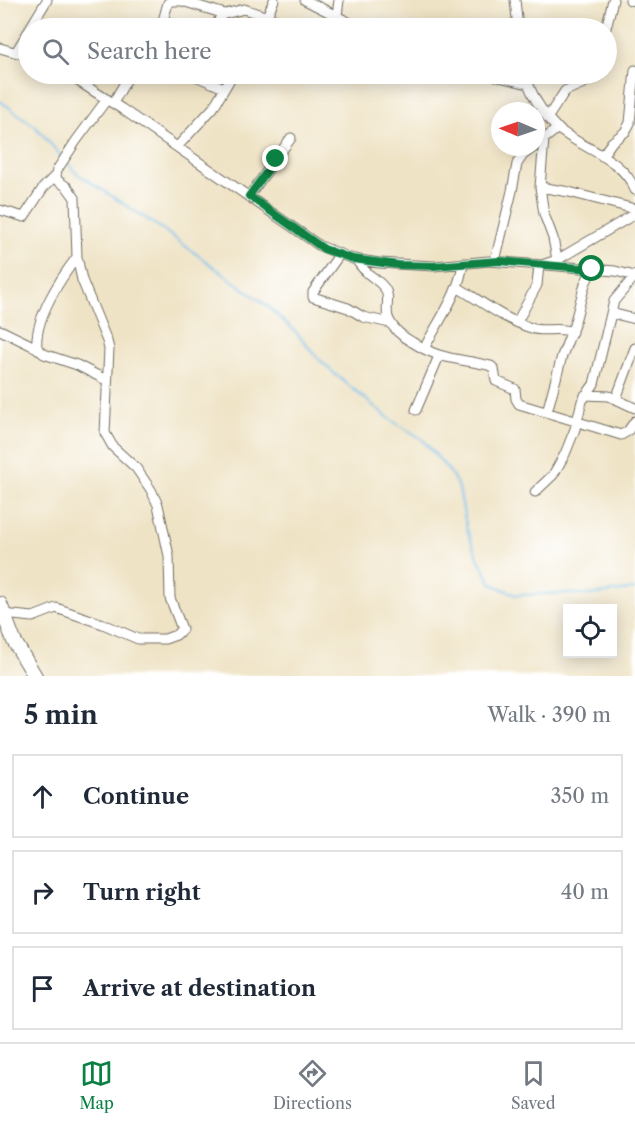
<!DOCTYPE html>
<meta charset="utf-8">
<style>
body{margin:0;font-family:"Libre Caslon Text",serif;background:#f6f6f7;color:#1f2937}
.controls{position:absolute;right:18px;bottom:18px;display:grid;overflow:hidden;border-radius:0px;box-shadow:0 3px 15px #0003}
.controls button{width:54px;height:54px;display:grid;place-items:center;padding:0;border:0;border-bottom:2px solid #e0e1e3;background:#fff;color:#1f2937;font:30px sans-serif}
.compass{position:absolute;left:491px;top:102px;width:54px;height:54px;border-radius:50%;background:#fff;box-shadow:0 3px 15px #0003;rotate:272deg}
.stop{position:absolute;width:18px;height:18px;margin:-14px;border:4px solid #0b8043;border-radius:50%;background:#fff}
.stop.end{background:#0b8043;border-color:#fff;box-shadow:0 2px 6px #0008}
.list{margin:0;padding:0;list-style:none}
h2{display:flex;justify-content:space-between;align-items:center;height:78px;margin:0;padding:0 24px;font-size:26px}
h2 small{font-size:20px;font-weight:400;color:#747a83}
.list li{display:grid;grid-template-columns:39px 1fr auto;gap:18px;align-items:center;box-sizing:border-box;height:84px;margin:0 12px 12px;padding:0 12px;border:2px solid #e0e1e3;border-radius:0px}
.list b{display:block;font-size:22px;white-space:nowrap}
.list em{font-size:20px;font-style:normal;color:#747a83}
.icon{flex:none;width:33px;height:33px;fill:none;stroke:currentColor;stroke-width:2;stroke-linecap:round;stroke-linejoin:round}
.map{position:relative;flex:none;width:635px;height:676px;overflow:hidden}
.search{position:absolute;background:#fff;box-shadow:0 3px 15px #0003;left:18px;right:18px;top:18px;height:66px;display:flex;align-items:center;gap:15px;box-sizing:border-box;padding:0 21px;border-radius:33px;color:#747a83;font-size:22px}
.sheet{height:366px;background:#fff}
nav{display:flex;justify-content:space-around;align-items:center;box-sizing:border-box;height:84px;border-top:2px solid #e0e1e3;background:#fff;font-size:16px;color:#747a83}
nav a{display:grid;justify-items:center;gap:3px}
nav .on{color:#0b8043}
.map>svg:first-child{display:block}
</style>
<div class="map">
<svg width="635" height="676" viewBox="0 0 635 676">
<rect width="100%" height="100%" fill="#fff"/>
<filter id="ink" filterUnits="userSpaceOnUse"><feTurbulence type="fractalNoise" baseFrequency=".0167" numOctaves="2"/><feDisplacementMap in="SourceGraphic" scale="12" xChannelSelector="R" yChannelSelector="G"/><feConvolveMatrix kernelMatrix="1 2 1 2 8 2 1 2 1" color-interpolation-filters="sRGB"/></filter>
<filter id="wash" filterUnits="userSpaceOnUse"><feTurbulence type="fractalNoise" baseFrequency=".008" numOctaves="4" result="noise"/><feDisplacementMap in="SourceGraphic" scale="24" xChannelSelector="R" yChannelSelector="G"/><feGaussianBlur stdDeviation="1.35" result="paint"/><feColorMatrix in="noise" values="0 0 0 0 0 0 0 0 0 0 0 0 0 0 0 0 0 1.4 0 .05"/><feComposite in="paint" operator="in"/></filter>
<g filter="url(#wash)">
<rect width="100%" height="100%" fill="#efe3c5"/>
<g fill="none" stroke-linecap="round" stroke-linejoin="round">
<path stroke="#6ebbe8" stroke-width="2" d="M0,101L35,126L61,156
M67,162L75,172L162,229L266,305L295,331L316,356L336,375L391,420L422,439L450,472L459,488L467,530L479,560L492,584L516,595L569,593L591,595L635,589"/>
</g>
</g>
<g filter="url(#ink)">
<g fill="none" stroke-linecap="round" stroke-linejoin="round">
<defs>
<path id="minor" d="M305,0L360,28
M515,0L518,28
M630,0L635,1
M267,16L274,0
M337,16L339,0
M30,28L47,0
M161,28L168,3L171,1H182L225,14L244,9L294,26L318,24L350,28
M215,28L222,14
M606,28L613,0
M0,48L28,56
M16,52L28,32
M67,74L122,109L320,246L353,259L379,263L434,266L489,261L542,265L557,260L635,214
M191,74L224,88
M487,74L528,84
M525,74C530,92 541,112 555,126C580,149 622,156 635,190
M113,103L130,74
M548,117L565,91L595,78L599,74
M177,147L213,108L233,74
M602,156L612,142L625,132L630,123L635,70
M540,187L569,192L635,209
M249,196L291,138
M0,210L24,217L43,188L56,175
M339,255L313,292V297L348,308L363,317L390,323
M77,257C60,279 34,319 37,348L44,354L77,365L106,380
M356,259C365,276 378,278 385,289C391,298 384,310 389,320C394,330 403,337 412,342C442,361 459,358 491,366L494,369L496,381L515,389L516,399L519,404L621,435L628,431L635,421
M557,260L553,238L544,214L540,187L544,139L558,128
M495,261L512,191L517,164L523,155L534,147
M457,287C481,301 503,319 531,328C544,333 558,326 572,332
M611,313L635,319
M517,322L537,285L539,265
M0,330L37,348
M424,349C438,321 459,295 463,263
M585,395L609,396L635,408
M616,399L635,348
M416,410L439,356
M547,412L562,356L574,325L585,284L592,269
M535,492L553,475L565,454L575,429L582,401L594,384L614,301L635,276L615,271L547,265
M3,614L33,617L56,608L103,624L138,639H165L176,635L182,629L170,598L169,556L158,505L151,490L136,468L113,447L105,433L109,349L107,341L82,280L77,257L75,198L67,187L57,180L56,175L57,170L76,141L107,99"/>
<path id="highway" d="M0,604L14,641L35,676"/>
</defs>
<use href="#minor" stroke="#706b61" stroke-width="11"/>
<use href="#highway" stroke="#706b61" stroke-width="16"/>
<use href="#minor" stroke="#fff" stroke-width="9"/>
<use href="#highway" stroke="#fff" stroke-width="14"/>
</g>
</g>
<g fill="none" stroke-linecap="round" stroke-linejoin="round" filter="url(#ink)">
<path stroke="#0b8043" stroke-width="8" d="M276,159L249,196L324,249L353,259L398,265L434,266L499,261L592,269"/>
</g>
</svg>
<div class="controls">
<button><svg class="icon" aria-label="locate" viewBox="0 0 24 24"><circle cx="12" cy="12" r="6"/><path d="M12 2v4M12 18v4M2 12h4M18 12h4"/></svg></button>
</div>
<svg class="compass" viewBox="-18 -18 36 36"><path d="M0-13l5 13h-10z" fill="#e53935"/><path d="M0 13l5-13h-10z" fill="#747a83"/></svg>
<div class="stop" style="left:592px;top:269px"></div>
<div class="stop end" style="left:276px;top:159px"></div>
<div class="search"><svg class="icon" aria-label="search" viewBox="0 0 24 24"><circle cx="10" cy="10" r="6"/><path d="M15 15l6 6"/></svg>Search here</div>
</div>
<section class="sheet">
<h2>5 min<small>Walk · 390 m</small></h2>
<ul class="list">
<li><svg class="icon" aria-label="ahead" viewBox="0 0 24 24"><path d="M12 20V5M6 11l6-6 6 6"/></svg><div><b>Continue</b></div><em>350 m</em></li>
<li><svg class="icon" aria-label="right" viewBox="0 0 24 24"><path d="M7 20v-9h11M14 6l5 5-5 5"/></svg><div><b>Turn right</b></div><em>40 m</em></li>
<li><svg class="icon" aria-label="arrive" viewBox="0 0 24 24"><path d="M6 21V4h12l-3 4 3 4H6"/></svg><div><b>Arrive at destination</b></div></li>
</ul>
</section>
<nav>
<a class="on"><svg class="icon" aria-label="map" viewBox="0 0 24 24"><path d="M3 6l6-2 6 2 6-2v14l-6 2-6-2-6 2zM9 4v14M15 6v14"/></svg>Map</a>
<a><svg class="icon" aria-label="directions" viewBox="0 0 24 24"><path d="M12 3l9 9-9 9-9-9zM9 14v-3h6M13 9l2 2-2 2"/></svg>Directions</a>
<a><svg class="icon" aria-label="saved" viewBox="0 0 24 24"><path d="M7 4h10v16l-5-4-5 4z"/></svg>Saved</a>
</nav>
